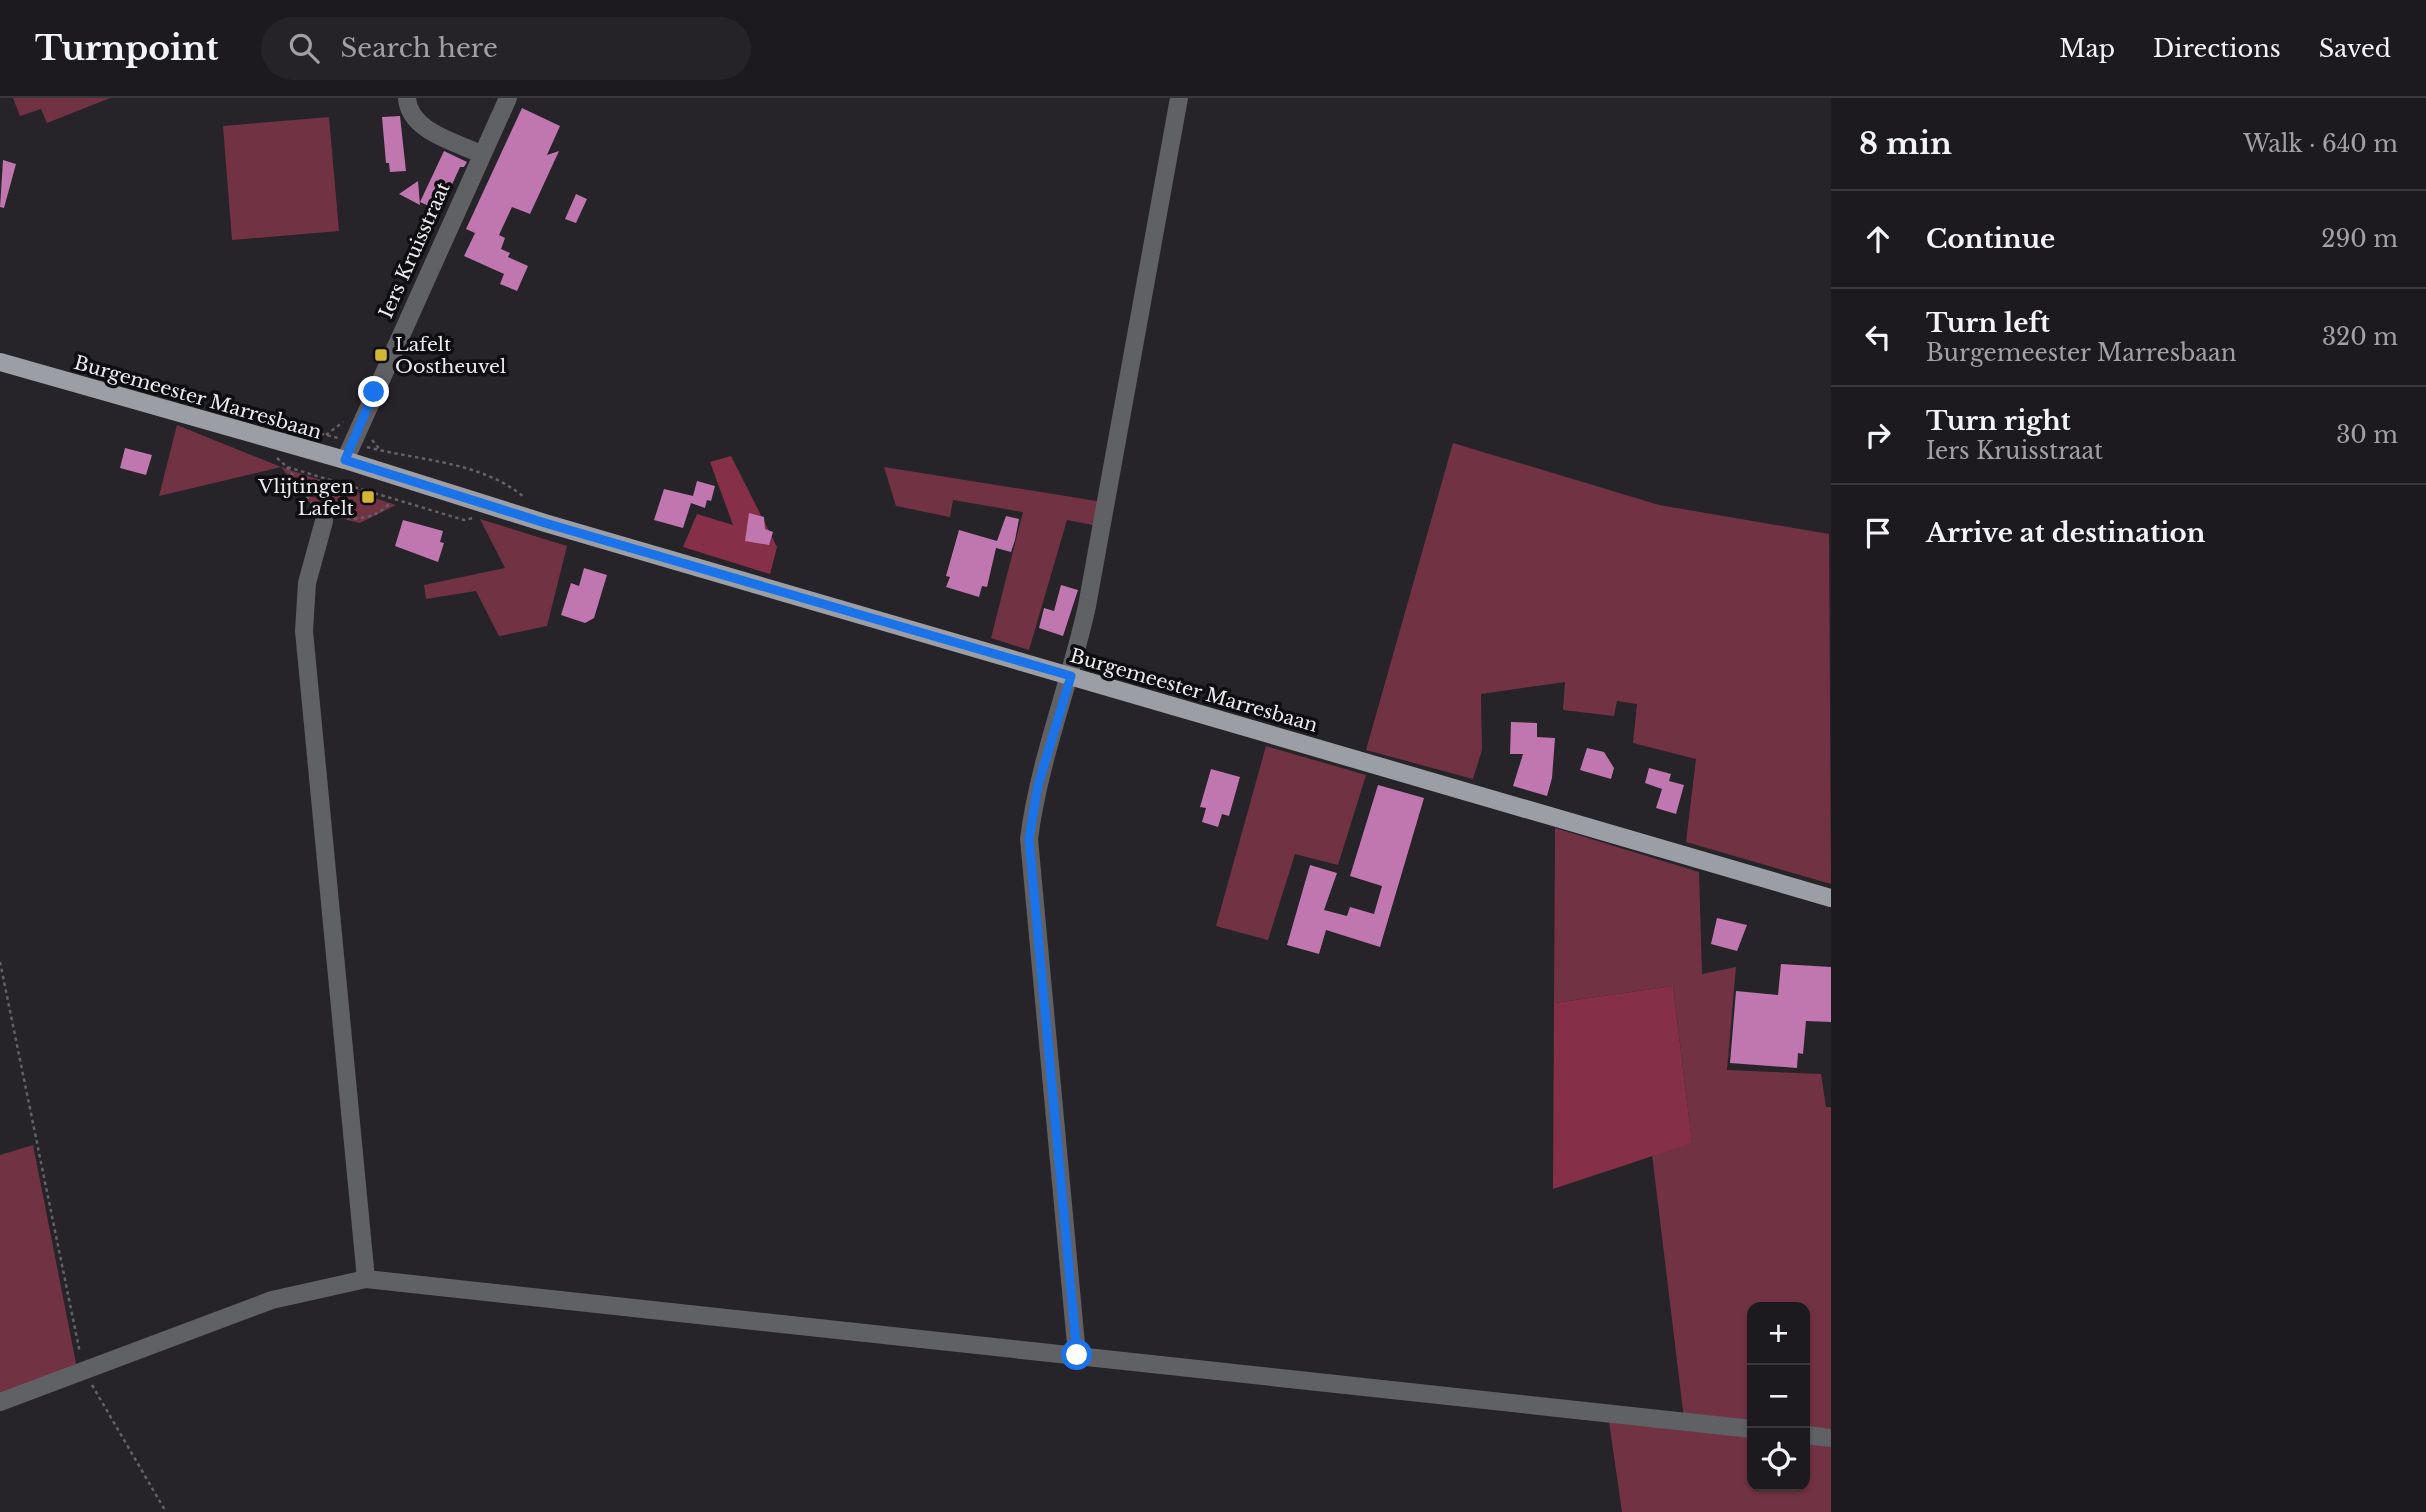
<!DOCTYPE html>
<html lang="en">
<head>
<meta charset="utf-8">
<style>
  body { margin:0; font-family:"Libre Baskerville",serif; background:#252328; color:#f1f3f6 }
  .controls { position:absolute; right:21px; bottom:21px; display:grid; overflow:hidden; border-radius:14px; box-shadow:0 2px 5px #0004 }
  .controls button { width:63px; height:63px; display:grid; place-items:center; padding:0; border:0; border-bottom:2px solid #3a383d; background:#1c1a1f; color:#f1f3f6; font:35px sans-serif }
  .stop { position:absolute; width:21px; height:21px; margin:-16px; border:5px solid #1a73e8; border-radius:50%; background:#fff }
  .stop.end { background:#1a73e8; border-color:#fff; box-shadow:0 2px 7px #0008 }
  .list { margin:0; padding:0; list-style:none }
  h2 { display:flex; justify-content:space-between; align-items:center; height:91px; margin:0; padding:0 28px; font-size:30px }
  h2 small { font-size:23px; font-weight:400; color:#a0a1a4 }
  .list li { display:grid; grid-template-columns:46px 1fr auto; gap:21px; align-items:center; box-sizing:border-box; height:98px; padding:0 28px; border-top:2px solid #3a383d }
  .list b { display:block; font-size:26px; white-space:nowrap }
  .list p { margin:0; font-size:23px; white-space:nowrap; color:#a0a1a4 }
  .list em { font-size:23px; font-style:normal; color:#a0a1a4 }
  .icon { flex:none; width:38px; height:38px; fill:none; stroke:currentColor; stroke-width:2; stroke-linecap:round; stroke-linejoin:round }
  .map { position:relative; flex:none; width:1831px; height:1414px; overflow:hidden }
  header { display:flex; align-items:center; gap:42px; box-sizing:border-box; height:98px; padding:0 35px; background:#1c1a1f; border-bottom:2px solid #3a383d }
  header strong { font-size:33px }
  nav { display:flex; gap:38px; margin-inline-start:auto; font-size:24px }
  .search { width:490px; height:63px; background:#252328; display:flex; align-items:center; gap:18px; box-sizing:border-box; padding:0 24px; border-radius:38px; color:#a0a1a4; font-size:26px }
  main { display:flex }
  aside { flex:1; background:#1c1a1f }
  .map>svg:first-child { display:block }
  .green { fill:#713343 }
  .forest { fill:#853048 }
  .building { fill:#c076af }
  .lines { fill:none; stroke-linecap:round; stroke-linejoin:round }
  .path { stroke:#636166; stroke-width:2.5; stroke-dasharray:3.5 3.5; stroke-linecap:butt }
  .minor { stroke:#606165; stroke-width:18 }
  .tertiary { stroke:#606165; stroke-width:18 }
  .primary { stroke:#9c9ea5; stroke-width:18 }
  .route { stroke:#1a73e8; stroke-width:9 }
  .poi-dot { fill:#d4b635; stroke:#0e0d10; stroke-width:2.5 }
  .labels { text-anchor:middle; stroke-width:7; stroke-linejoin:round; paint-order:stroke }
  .street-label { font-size:19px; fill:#eceaee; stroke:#0e0d10 }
  .poi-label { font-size:19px; fill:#eceaee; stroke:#0e0d10; text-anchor:start }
</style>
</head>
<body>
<header>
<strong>Turnpoint</strong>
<div class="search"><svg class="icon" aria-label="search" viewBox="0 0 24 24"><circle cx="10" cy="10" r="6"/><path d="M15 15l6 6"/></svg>Search here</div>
<nav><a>Map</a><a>Directions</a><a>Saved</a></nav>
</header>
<main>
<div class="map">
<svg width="1831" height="1414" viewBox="0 0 1831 1414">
  <rect width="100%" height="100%" fill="#262329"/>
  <path class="green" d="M13,0H110L47,25L41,11L20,18Z
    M329,19L339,133L232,142L223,28Z
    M177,327L281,369L396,407L360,425L331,418L317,413L281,369L159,398Z
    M1453,345L1659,407L1829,436L1831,786L1686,744L1696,661L1633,645L1637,606L1617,603L1614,618L1563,612L1565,584L1481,596L1482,652L1473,681L1366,652Z
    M884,369L1103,404L1098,428L1067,422L1029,552L991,540L1023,414L953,402L950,419L896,408Z
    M480,421L567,448L547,528L499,538L476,493L426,501L424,487L505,470Z
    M1266,648L1366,677L1338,767L1295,756L1268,842L1216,828Z
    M1555,730L1699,774L1702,876L1736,869L1727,972L1821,976L1826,1009H1831V1334L1805,1332V1209H1752V1327L1684,1321L1652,1056L1692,1045L1673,888L1554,905Z
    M33,1047L76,1265L73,1271L0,1298V1057Z
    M1609,1324L1752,1338V1388H1805V1343L1831,1345V1414H1622Z"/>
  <path class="forest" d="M731,358L777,449L770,476L683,449L697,416L733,427L710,364Z
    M1673,888L1692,1045L1553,1091L1554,905Z"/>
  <path class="building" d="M522,10L560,28L547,57L559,53L530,116L512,109L499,137L505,140L501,151L510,155L508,159L528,168L517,193L500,186L504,176L464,158L475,135L466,131Z
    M400,18L406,73L390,74L389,65H386L382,19Z
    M444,53L467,64L464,69H460L440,113L420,104Z
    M3,62L16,66L4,110L0,109Z
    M418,83L420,107L399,96Z
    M576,96L587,101L576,125L565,121Z
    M125,350L152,357L146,377L120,370Z
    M697,383L715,388L711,403L707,402L705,410L691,405L683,430L654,422L664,391L693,398Z
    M749,415L764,419L765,431L773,434L769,447L745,443Z
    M1006,418L1019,421L1015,442L1011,454L996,450L987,489L982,488L979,499L946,489L950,479L946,478L959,432L997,443Z
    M403,422L443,433L440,444L444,445L438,464L395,448Z
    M584,470L607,477L594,520L585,525L561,517L571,485L579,488Z
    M1061,487L1078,492L1063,538L1039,530L1044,510L1054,513Z
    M1511,624L1537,625V639L1555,640L1552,680L1547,698L1513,688L1523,656H1510Z
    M1587,650L1604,654L1614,670L1611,681L1580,672Z
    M1649,670L1671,676L1669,683L1684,687L1676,716L1656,710L1662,691L1645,685Z
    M1211,671L1240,679L1229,718L1222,716L1218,729L1202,724L1206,710L1200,709Z
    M1378,687L1424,700L1380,849L1326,832L1319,856L1287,847L1310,767L1337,775L1324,812L1347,818L1350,809L1374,816L1382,788L1350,778Z
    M1717,820L1747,827L1737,853L1711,846Z
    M1781,866L1831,869V924L1806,923L1803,956L1798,955L1797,970L1730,965L1736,893L1778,897Z"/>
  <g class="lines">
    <path class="path" d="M280,325L338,340
      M326,337L343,324
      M372,342L381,353
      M367,349C419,363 482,363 525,400
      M277,360L287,369L464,422L473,420
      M287,369L315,410
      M340,419C359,423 378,419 391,404
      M0,864L80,1255
      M92,1287L166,1414"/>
    <path class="minor" d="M407,0C409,33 455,44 481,56
      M324,423L307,485L304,533L366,1181
      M1077,1257L1029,741C1039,662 1070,586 1087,508L1179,0
      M0,1304L272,1202L366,1181L1752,1331
      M1805,1337L1831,1340"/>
    <path class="tertiary" d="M345,362L508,0"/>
    <path class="primary" d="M0,264L345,362L545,425L1831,800"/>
  </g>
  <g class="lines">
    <path class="route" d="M374,294L345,362L545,425L1071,578L1038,687L1029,741L1077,1257"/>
  </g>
  <g class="poi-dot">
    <rect x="374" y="250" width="14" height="14" rx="3.5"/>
    <rect x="361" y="392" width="14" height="14" rx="3.5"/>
  </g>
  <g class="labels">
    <g class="street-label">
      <text transform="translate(414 152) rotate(-66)" y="7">Iers Kruisstraat</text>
      <text transform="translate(198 299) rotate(16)" y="7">Burgemeester Marresbaan</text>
      <text transform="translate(1194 592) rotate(16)" y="7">Burgemeester Marresbaan</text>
    </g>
    <g class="poi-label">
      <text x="395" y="253">Lafelt<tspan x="395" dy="22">Oostheuvel</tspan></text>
      <text x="354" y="395" text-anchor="end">Vlijtingen<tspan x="354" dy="22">Lafelt</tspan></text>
    </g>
  </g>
</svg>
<div class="controls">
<button>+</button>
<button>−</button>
<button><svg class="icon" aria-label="locate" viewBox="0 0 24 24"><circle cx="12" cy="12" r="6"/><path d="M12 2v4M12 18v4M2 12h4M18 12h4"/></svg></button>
</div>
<div class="stop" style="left:1077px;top:1257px"></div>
<div class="stop end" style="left:374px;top:294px"></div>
</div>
<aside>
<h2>8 min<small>Walk · 640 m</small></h2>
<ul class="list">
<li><svg class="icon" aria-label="ahead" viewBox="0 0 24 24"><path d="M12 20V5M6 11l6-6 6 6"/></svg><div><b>Continue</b></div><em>290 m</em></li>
<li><svg class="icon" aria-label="left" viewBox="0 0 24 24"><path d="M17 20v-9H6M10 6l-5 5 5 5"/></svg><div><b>Turn left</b><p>Burgemeester Marresbaan</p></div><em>320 m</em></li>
<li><svg class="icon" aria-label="right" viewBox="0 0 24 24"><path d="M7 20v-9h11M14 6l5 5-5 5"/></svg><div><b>Turn right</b><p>Iers Kruisstraat</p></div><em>30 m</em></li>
<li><svg class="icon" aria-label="arrive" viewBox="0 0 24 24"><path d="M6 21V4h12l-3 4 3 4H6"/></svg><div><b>Arrive at destination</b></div></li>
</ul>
</aside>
</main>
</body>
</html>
